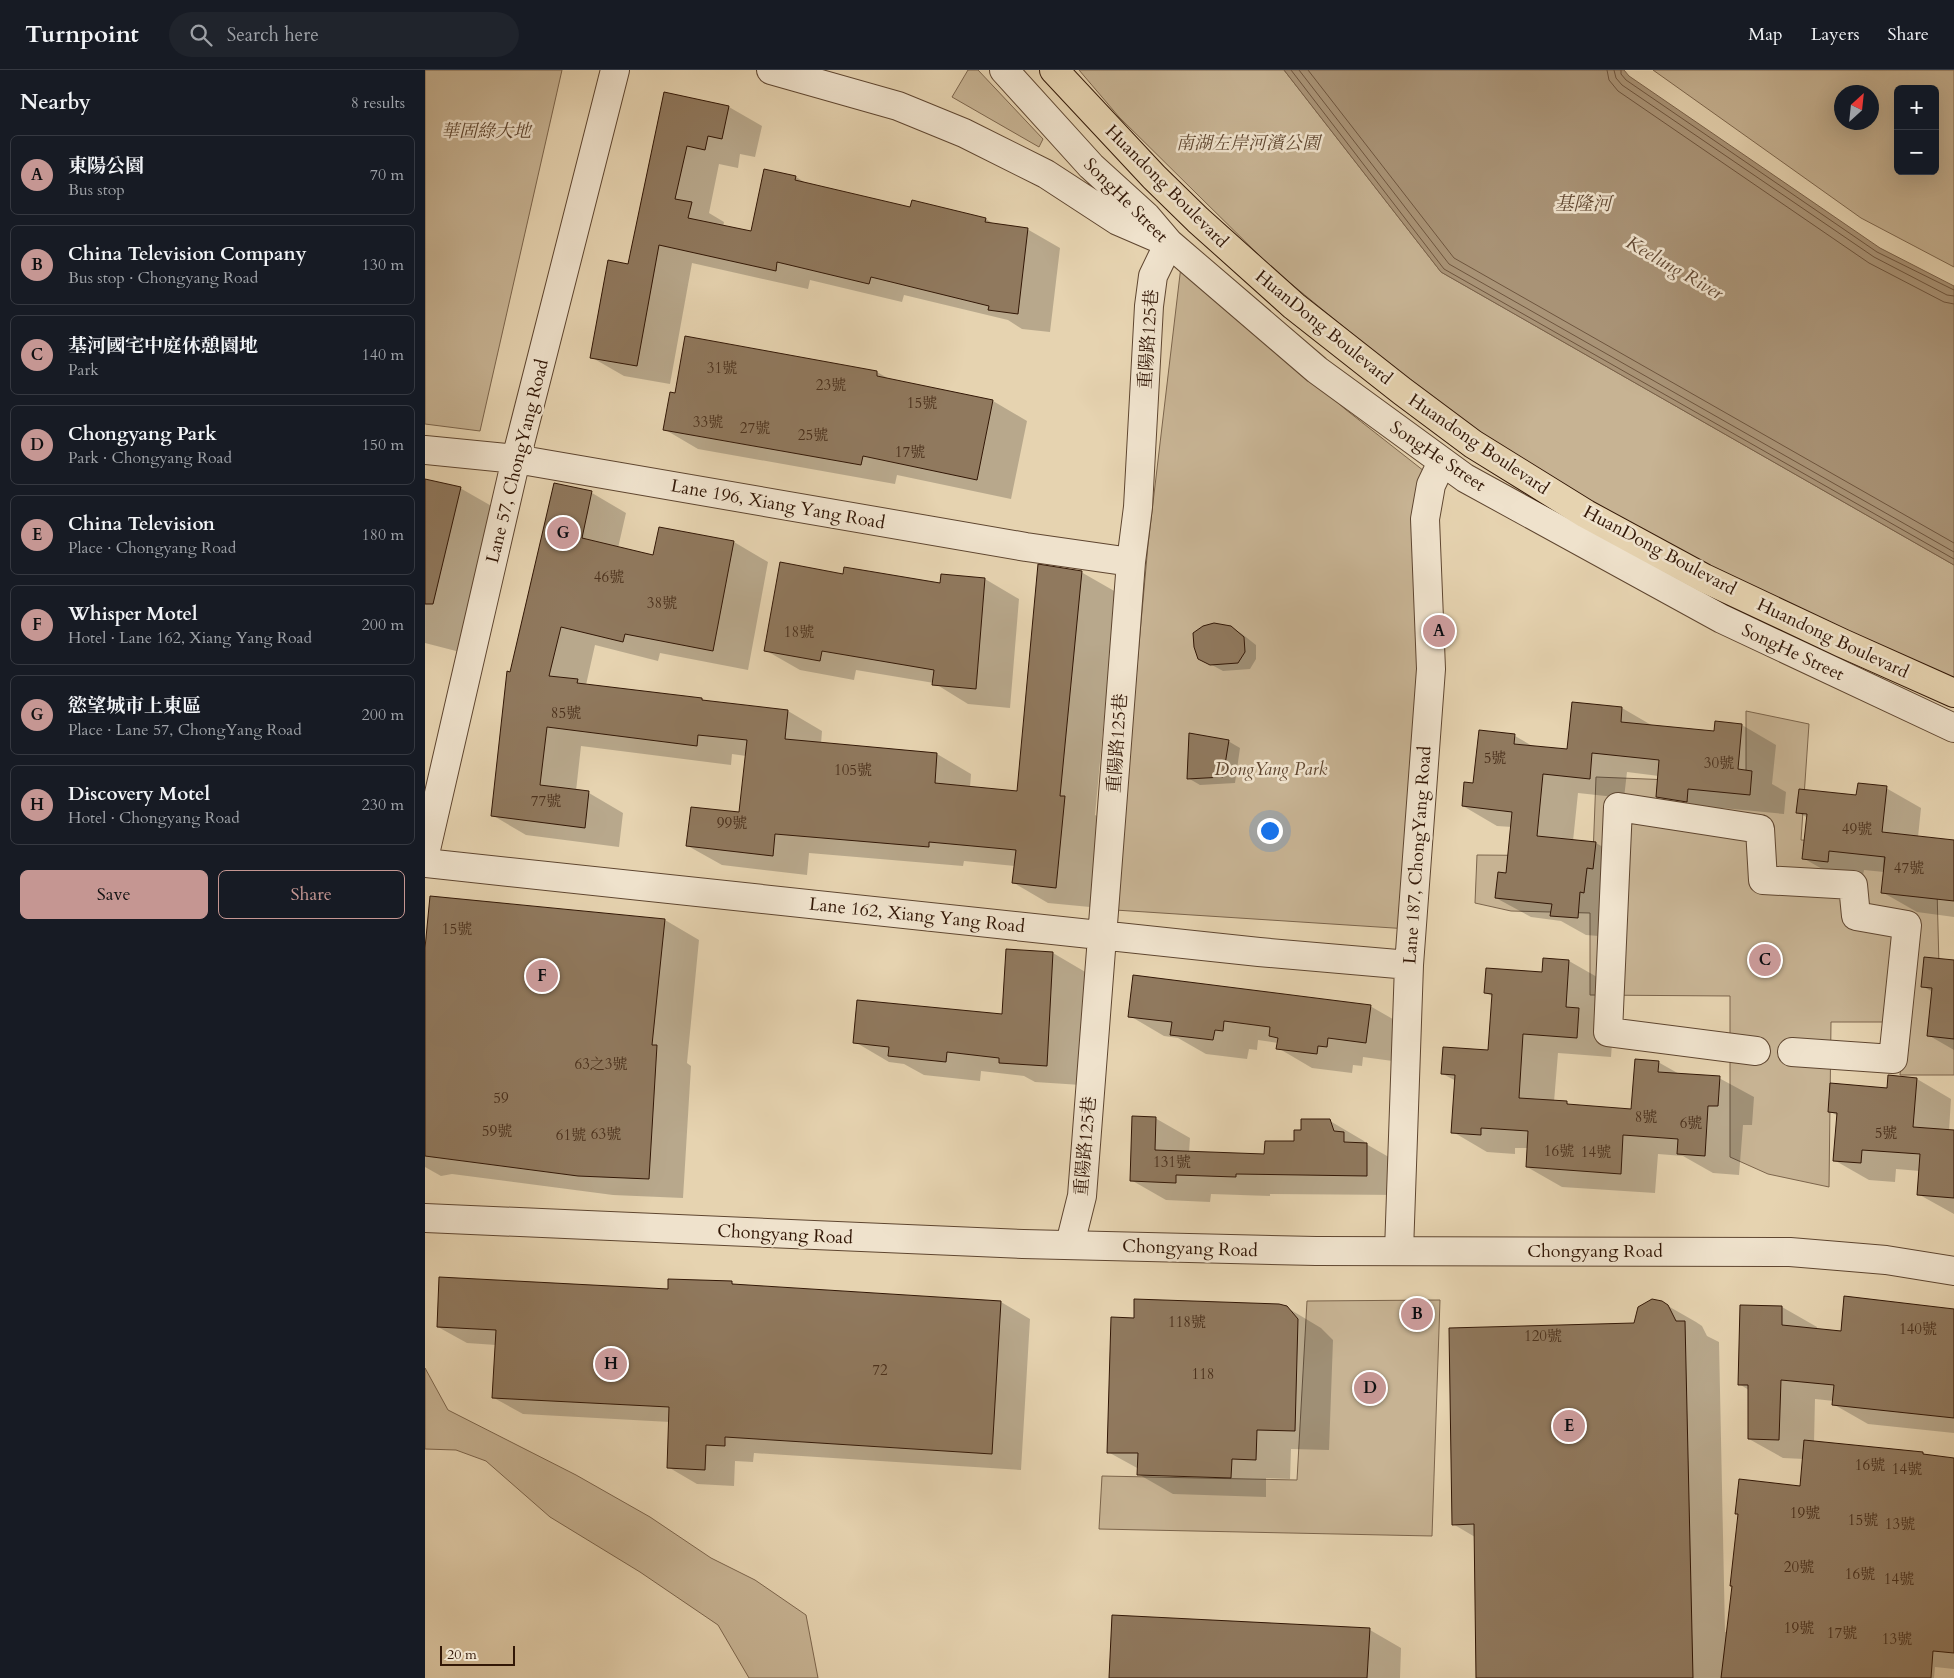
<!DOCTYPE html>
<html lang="en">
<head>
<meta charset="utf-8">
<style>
  body { margin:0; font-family:Cardo,"Noto Serif TC",serif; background:#20242c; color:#f1f3f6 }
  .controls { position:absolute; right:15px; top:15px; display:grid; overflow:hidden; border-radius:8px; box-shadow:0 5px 20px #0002 }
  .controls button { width:45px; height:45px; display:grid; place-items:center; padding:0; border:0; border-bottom:1px solid #363941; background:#171b24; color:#f1f3f6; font:25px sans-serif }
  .compass { position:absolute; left:1409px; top:15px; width:45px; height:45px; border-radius:50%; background:#171b24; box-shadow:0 5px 20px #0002; rotate:27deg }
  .scale { position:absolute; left:15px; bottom:12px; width:75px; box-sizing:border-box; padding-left:5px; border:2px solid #321706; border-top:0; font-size:14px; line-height:18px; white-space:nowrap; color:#321706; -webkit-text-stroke:4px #efe2cc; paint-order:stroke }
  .you { position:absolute; left:844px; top:760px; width:18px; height:18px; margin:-12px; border:4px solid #fff; border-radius:50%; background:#1a73e8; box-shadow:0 0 0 8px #1a73e833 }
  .badge { display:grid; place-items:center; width:32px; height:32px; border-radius:50%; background:#c59692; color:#111; font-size:16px; font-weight:700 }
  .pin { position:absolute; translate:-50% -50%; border:2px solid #fff; box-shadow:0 1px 5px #0006 }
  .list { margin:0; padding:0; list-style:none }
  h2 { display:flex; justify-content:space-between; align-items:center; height:65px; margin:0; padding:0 20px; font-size:21px }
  h2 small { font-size:16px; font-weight:400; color:#9ea1a6 }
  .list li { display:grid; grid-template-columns:32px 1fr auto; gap:15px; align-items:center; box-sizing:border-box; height:80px; margin:0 10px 10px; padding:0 10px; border:1px solid #363941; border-radius:8px }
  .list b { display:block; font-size:19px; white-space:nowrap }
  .list p { margin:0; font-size:16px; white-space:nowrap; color:#9ea1a6 }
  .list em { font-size:16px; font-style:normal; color:#9ea1a6 }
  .actions { display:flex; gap:10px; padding:15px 20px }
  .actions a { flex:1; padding:11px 0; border:1px solid #c59692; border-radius:8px; text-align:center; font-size:18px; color:#c59692 }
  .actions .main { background:#c59692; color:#111 }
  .icon { flex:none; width:28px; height:28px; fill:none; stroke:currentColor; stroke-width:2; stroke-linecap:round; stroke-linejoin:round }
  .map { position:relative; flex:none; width:1529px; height:1608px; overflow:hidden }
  header { display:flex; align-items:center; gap:30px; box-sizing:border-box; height:70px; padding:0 25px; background:#171b24; border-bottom:1px solid #363941 }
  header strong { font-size:24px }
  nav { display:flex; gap:28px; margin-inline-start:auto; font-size:18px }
  .search { width:350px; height:45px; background:#20242c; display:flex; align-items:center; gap:12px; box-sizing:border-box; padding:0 18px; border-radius:28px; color:#9ea1a6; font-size:19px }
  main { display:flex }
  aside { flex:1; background:#171b24 }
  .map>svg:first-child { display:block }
  .green { fill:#c7b393; stroke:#7c654c; fill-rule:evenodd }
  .water { fill:#a99376; stroke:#796149 }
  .shadow { fill:#0003 }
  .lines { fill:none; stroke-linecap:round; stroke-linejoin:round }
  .shore { stroke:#6e553e; stroke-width:1 }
  .building { fill:#90795e; stroke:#321706 }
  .minor-casing { stroke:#5f4630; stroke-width:30 }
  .tertiary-casing { stroke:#5f4630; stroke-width:30 }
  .trunk-casing { stroke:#321706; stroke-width:30 }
  .minor { stroke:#efe2cc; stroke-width:28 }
  .tertiary { stroke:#efe2cc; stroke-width:28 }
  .trunk { stroke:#e6d3b0; stroke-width:28 }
  .labels { text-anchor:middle; stroke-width:5; stroke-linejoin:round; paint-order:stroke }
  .number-label { font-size:15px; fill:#4a301c }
  .park-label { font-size:18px; font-style:italic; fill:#5f4630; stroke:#efe2cc }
  .street-label { font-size:18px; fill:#321706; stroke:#efe2cc }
  .water-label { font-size:19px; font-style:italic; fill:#624933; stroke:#efe2cc }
</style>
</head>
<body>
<header>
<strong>Turnpoint</strong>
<div class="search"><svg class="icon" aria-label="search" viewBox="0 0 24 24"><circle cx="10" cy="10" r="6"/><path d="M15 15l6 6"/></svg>Search here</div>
<nav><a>Map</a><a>Layers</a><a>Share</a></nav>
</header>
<main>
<aside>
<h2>Nearby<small>8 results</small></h2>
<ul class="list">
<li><span class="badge">A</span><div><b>東陽公園</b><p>Bus stop</p></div><em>70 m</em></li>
<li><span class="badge">B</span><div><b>China Television Company</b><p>Bus stop · Chongyang Road</p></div><em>130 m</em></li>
<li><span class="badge">C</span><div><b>基河國宅中庭休憩園地</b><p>Park</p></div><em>140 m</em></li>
<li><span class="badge">D</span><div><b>Chongyang Park</b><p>Park · Chongyang Road</p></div><em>150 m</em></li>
<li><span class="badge">E</span><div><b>China Television</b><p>Place · Chongyang Road</p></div><em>180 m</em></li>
<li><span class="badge">F</span><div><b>Whisper Motel</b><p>Hotel · Lane 162, Xiang Yang Road</p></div><em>200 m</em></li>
<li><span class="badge">G</span><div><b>慾望城市上東區</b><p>Place · Lane 57, ChongYang Road</p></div><em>200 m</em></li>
<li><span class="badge">H</span><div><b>Discovery Motel</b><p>Hotel · Chongyang Road</p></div><em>230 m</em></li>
</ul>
<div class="actions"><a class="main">Save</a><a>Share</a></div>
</aside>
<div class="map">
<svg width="1529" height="1608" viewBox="0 0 1529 1608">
  <rect width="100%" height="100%" fill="#e6d3b0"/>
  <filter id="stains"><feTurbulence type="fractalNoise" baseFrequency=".004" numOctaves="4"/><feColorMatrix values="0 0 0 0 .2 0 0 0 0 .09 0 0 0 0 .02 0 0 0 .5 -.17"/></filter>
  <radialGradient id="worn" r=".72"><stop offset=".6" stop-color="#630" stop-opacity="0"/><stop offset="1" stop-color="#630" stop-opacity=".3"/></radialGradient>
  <path class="green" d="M0,0H137L55,361L0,354Z
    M543,0H553L618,69L614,77L527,27Z
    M654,0H859L1016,202L1529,495V615L1174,444L1041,357L848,199L694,47Z
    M1228,0H1529V197L1436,148ZM1473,19H1510V101H1473ZM1416,22H1446V52H1416Z
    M756,196L920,339L999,401L984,859L690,840L723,475Z
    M1321,641L1384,654L1376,770L1460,774L1458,816L1512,819L1515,934L1529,935V1005H1475L1479,952H1406L1404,1117L1343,1104L1305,1087V926L1165,925V843L1086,841L1050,833L1052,785L1168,786L1171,707L1321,713Z
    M1015,1230L1007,1466L674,1459L677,1406L872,1410L882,1231Z
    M0,1298L23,1340L151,1405L225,1447L286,1488L330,1510L381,1545L393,1608H324L293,1555L215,1502L125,1447L61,1391L31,1380L0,1379Z"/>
  <path class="water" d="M859,0H1199L1204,6L1455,178L1529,216V495L1016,202Z"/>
  <path class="shadow" d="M240,23L304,37L337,56L330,87L315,84L313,98L294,94L284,143L299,152L298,157L327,163L371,107L384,115L486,139L561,149L570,155L602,159L635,178L625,262L597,259L583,250L479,225L477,232L385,210L383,219L267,193L245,314L199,306L166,287L204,195Z
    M261,268L452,302L466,310L568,331L602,351L586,429L472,405L470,414L273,379L239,359L251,325Z
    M0,410L35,418L70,438L35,582L0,573Z
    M167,423L201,443L193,478L229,487L309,472L343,492L323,600L235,583L233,591L170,575L161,615L277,629L282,632L363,641L397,661L396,674L512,684L546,704L545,718L593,723L656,502L691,522L670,745L674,747L665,837L623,833L589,813L590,796L539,791L538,796L384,783L382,805L297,795L263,776L316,744L321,686L307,684L306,695L156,676L151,721L164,723L198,743L194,777L101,765L67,745L86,603Z
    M419,505L517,515L560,509L594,529L585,638L543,634L509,613L431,600L429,610L375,600L340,580Z
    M805,557L817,564L831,575V589L825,599L798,601L774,588Z
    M1197,638L1228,656L1290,662L1317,655L1351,675L1347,714L1361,722L1359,744L1297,738L1296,751L1266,746L1232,726L1234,706L1202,702L1199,728L1153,723L1148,771L1171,773L1205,793L1203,818L1187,867L1161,865L1136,851L1106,847L1071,828L1082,804L1087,757L1072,756L1038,736L1049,715L1090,666L1109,677L1143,681Z
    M803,671L815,678L810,713L775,715L763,708Z
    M1461,718L1496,738L1493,767L1529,771V847L1492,842L1457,822L1459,802L1439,800L1437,811L1413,808L1378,788L1383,748L1372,742Z
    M240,850L274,870L262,993L266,996L258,1128L188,1125L27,1104L16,1106L0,1097V896Z
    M582,880L628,883L662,903L656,1015L610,1012L599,1006L556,1001L555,1011L499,1005L479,994L464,992L430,972L578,946Z
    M1119,889L1144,891L1179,911L1188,960L1186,987L1133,983L1129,1032L1142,1033L1147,1036L1208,1041L1233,992L1256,1005L1294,1008L1329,1027L1327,1055H1318L1314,1105L1288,1103L1258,1086L1233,1084L1230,1123L1137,1117L1102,1097L1103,1078H1090V1084L1062,1082L1028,1062L1031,1011L1018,1004L1064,981L1068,927L1060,922L1118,903Z
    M1529,892V980L1503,965L1508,922L1497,916Z
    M945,936L980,956L975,992L938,987L937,996L928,995L927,1003L887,998L853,978V973L833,970L832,980L824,979L822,989L781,984L753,968L739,966L705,946Z
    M1492,1009L1526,1029L1524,1061H1529V1144L1493,1124L1495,1101L1471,1099L1470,1112L1444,1110L1409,1090L1413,1046L1404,1041Z
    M730,1048L765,1068L764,1083L841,1086L871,1073L877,1062L905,1051L939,1071L941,1074L976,1094V1125L845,1124V1126L786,1124L785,1132L741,1130L706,1110Z
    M244,1210L307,1213L311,1215L576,1232L605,1249L596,1400L329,1383L328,1392L310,1391L309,1416L272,1414L243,1397L245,1352L98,1344L69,1328L71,1275L42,1273L13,1257L244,1220Z
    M1236,1232L1271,1252L1277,1256L1282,1266L1294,1272L1300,1562H1304L1376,1417L1379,1389L1358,1388L1324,1369V1320L1314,1314L1316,1237H1357L1392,1257V1260L1417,1262L1529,1240V1363L1443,1354L1408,1334L1409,1331L1390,1329L1389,1373L1498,1383L1504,1386L1529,1389V1599L1510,1597L1509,1608H1052L1050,1467L1028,1454L1210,1254Z
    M861,1237L896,1258L908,1270L904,1380L866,1379L865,1409L841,1408V1427L748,1424L713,1404L714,1399L683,1382L710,1249Z
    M945,1560L976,1578L975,1608H685Z"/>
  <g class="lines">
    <path class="shore" d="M866,0L1019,199L1529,489
      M874,0L1024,194L1529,482
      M883,0L1029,188L1529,473
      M1182,0L1184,10L1193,21L1444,193L1519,232L1529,234
      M1189,0L1191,8L1197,15L1449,187L1522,225L1529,226
      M1196,0V4L1201,10L1452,182L1529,220"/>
  </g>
  <path class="building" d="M239,22L304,36L297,69L283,66L280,80L262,76L250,129L267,132L263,148L326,161L339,99L371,106L370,110L485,137L487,130L561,148L560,152L603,158L593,244L563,240L564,236L446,207L444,214L352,192L351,201L234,175L212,296L165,288L183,190L203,194Z
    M260,266L452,301V306L568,330L552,410L438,386L436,395L238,360L245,322L250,323Z
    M0,409L36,417L8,534H0Z
    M129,413L167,421L157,468L228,485L234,457L309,471L288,581L200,564L198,572L136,557L124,606L153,609L152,613L277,628V630L363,640L360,669L512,683L510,713L592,721L613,494L657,501L635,726H640L631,818L587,813L591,780L504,772V777L350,764L348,786L261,776L266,737L314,742L322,670L273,665L272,676L122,657L115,715L164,721L160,758L66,746L82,601L85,602Z
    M355,492L418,504L419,497L515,513L516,504L560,508L551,619L507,615L509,600L397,581L395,591L339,581Z
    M789,553L806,556L819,567L820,582L813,593L785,595L773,589L769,577L768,563L778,556Z
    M1147,632L1197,637L1196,652L1289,661L1290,651L1317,654L1313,699L1327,701L1325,725L1263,719L1262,732L1231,727L1234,690L1167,683L1165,709L1118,704L1112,766L1171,772L1168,799L1162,798L1159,823L1155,822L1153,848L1125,846L1127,834L1070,828L1073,802L1081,803L1087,742L1037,736L1039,712L1048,713L1054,660L1090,664L1089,674L1142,679Z
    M764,663L804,670L798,707L762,709Z
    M1433,713L1462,716L1457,762L1529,770V831L1456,823L1460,787L1404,781L1403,792L1377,789L1382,744L1371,743L1374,719L1431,725Z
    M5,826L240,849L227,975H232L224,1109L153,1106L0,1086V878Z
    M581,879L628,882L622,996L574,993V988L522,982L521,992L463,986L464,977L428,973L432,930L577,944Z
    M1499,887L1529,890V969L1502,966L1507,918L1496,917Z
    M1118,888L1144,890L1141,937L1154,938L1152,968L1098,964L1094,1028L1142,1031V1034L1206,1039L1210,989L1234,991L1233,1002L1295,1006L1293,1036H1283L1280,1086L1252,1084L1253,1069L1198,1065L1196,1104L1101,1097L1103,1061L1056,1058V1065L1026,1063L1030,1005L1016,1004L1018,977L1063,980L1067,924L1059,923L1061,898L1117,902Z
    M708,905L946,935L941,973L903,968L902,977L893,976L892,984L851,979L853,968L844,966L845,957L799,951L798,961L790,960L788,970L745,965L747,952L703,947Z
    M1463,1005L1492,1008L1488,1057L1529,1060V1128L1492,1125L1495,1084L1437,1080L1436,1093L1408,1091L1412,1043L1403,1042L1405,1013L1462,1018Z
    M707,1046L731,1047L730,1080L839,1084L840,1071H869V1060H876V1049H905L909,1061L919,1062V1072L942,1073V1106L811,1104V1107L751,1105V1113L705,1111Z
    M14,1207L243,1219V1209L307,1211V1214L576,1231L567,1384L300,1367V1376L281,1375L280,1400L242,1398L244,1337L67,1328L71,1260L12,1257Z
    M1419,1226L1529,1239V1348L1407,1335L1409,1315L1356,1310L1354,1370L1323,1369V1315H1313L1315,1235L1357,1236V1255L1416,1261Z
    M709,1229L854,1234L862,1236L873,1249L870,1361L832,1360L831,1390L807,1389L806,1408L712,1405L713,1383H682L686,1247L709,1248Z
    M1227,1229L1237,1231L1243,1235L1251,1251H1260L1268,1608H1051L1049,1454L1027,1455L1024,1258L1209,1253L1213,1237Z
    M1379,1370L1498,1382V1384L1529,1388V1583L1508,1581L1506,1608H1296L1307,1516H1305L1313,1444H1310L1314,1409L1375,1416Z
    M687,1545L945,1558L942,1608H684Z"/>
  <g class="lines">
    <defs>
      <path id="minor" d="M346,0L473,36L539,63L621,104L693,151L744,173L728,206L724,236L713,437L706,492L657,1126L645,1174
        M579,0L666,96L721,146L744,173L892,300L1040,408L1297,549L1529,658
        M0,380L91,389L601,477L706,492
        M0,784L91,389L190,0
        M0,793L834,882L984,895
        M1331,981L1183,962L1193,737L1335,759L1338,810L1428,815L1431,846L1482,855L1468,989L1367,982
        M974,1181L984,895L1006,599L1000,449L1006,415L1017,392"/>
      <path id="tertiary" d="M0,1148L598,1174L891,1181L1365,1182L1461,1190L1529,1201"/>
      <path id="trunk" d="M629,0L729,107L773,150L869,236L977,321L1048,374L1161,444L1279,508L1417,573L1529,623"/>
    </defs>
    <use href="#minor" class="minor-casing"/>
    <use href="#tertiary" class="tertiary-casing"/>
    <use href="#trunk" class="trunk-casing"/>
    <use href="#minor" class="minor"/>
    <use href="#tertiary" class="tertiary"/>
    <use href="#trunk" class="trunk"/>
  </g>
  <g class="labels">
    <g class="number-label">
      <text x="297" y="303">31號</text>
      <text x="406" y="320">23號</text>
      <text x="497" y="338">15號</text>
      <text x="283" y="357">33號</text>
      <text x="330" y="363">27號</text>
      <text x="388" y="370">25號</text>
      <text x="485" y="387">17號</text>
      <text x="184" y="512">46號</text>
      <text x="237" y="538">38號</text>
      <text x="374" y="567">18號</text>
      <text x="141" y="648">85號</text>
      <text x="1070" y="693">5號</text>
      <text x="1294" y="698">30號</text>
      <text x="428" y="705">105號</text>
      <text x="121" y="736">77號</text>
      <text x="307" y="758">99號</text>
      <text x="1432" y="764">49號</text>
      <text x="1484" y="803">47號</text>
      <text x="32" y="864">15號</text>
      <text x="176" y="999">63之3號</text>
      <text x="76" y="1033">59</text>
      <text x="1221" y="1052">8號</text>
      <text x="1266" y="1058">6號</text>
      <text x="72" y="1066">59號</text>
      <text x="1461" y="1068">5號</text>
      <text x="181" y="1069">63號</text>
      <text x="146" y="1070">61號</text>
      <text x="1134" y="1086">16號</text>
      <text x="1171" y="1087">14號</text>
      <text x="747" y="1097">131號</text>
      <text x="762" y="1257">118號</text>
      <text x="1493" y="1264">140號</text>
      <text x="1118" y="1271">120號</text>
      <text x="455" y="1305">72</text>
      <text x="778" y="1309">118</text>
      <text x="1445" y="1400">16號</text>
      <text x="1482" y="1404">14號</text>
      <text x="1380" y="1448">19號</text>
      <text x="1438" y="1455">15號</text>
      <text x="1475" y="1459">13號</text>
      <text x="1374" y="1502">20號</text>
      <text x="1435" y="1509">16號</text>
      <text x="1474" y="1514">14號</text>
      <text x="1374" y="1563">19號</text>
      <text x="1417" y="1568">17號</text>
      <text x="1472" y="1574">13號</text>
    </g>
    <g class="park-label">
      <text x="61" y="67">華固綠大地</text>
      <text x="823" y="79">南湖左岸河濱公園</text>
      <text x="846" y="705">DongYang Park</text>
    </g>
    <g class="street-label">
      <text transform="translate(742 116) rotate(45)" y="6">Huandong Boulevard</text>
      <text transform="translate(701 130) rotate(45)" y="6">SongHe Street</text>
      <text transform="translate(899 257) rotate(39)" y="6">HuanDong Boulevard</text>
      <text transform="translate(723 269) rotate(-86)" y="6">重陽路125巷</text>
      <text transform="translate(1054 374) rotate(34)" y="6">Huandong Boulevard</text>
      <text transform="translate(1013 386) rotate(34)" y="6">SongHe Street</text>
      <text transform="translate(92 391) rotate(-76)" y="6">Lane 57, ChongYang Road</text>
      <text transform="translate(353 434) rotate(10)" y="6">Lane 196, Xiang Yang Road</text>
      <text transform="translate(1235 480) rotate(28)" y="6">HuanDong Boulevard</text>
      <text transform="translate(1408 568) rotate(25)" y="6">Huandong Boulevard</text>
      <text transform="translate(1368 582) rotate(25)" y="6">SongHe Street</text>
      <text transform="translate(692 673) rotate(-86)" y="6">重陽路125巷</text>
      <text transform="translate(992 785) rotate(-86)" y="6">Lane 187, ChongYang Road</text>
      <text transform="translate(492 845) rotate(6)" y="6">Lane 162, Xiang Yang Road</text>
      <text transform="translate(660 1076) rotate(-85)" y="6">重陽路125巷</text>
      <text transform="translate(360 1164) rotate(3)" y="6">Chongyang Road</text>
      <text transform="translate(765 1178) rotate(2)" y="6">Chongyang Road</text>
      <text x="1170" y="1187">Chongyang Road</text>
    </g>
    <g class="water-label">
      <text x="1158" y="140">基隆河</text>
      <text transform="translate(1250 197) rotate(30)" y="7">Keelung River</text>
    </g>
  </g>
  <rect width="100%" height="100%" filter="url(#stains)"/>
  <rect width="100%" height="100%" fill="url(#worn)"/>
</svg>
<div class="controls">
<button>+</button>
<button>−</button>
</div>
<svg class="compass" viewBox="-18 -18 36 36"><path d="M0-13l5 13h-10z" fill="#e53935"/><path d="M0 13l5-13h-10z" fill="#9ea1a6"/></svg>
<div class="scale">20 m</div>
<div class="you"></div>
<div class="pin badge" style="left:1014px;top:561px">A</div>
<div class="pin badge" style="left:992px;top:1244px">B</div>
<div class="pin badge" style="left:1340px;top:890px">C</div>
<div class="pin badge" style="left:945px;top:1318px">D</div>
<div class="pin badge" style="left:1144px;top:1356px">E</div>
<div class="pin badge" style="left:117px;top:906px">F</div>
<div class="pin badge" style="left:138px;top:463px">G</div>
<div class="pin badge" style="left:186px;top:1294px">H</div>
</div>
</main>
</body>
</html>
